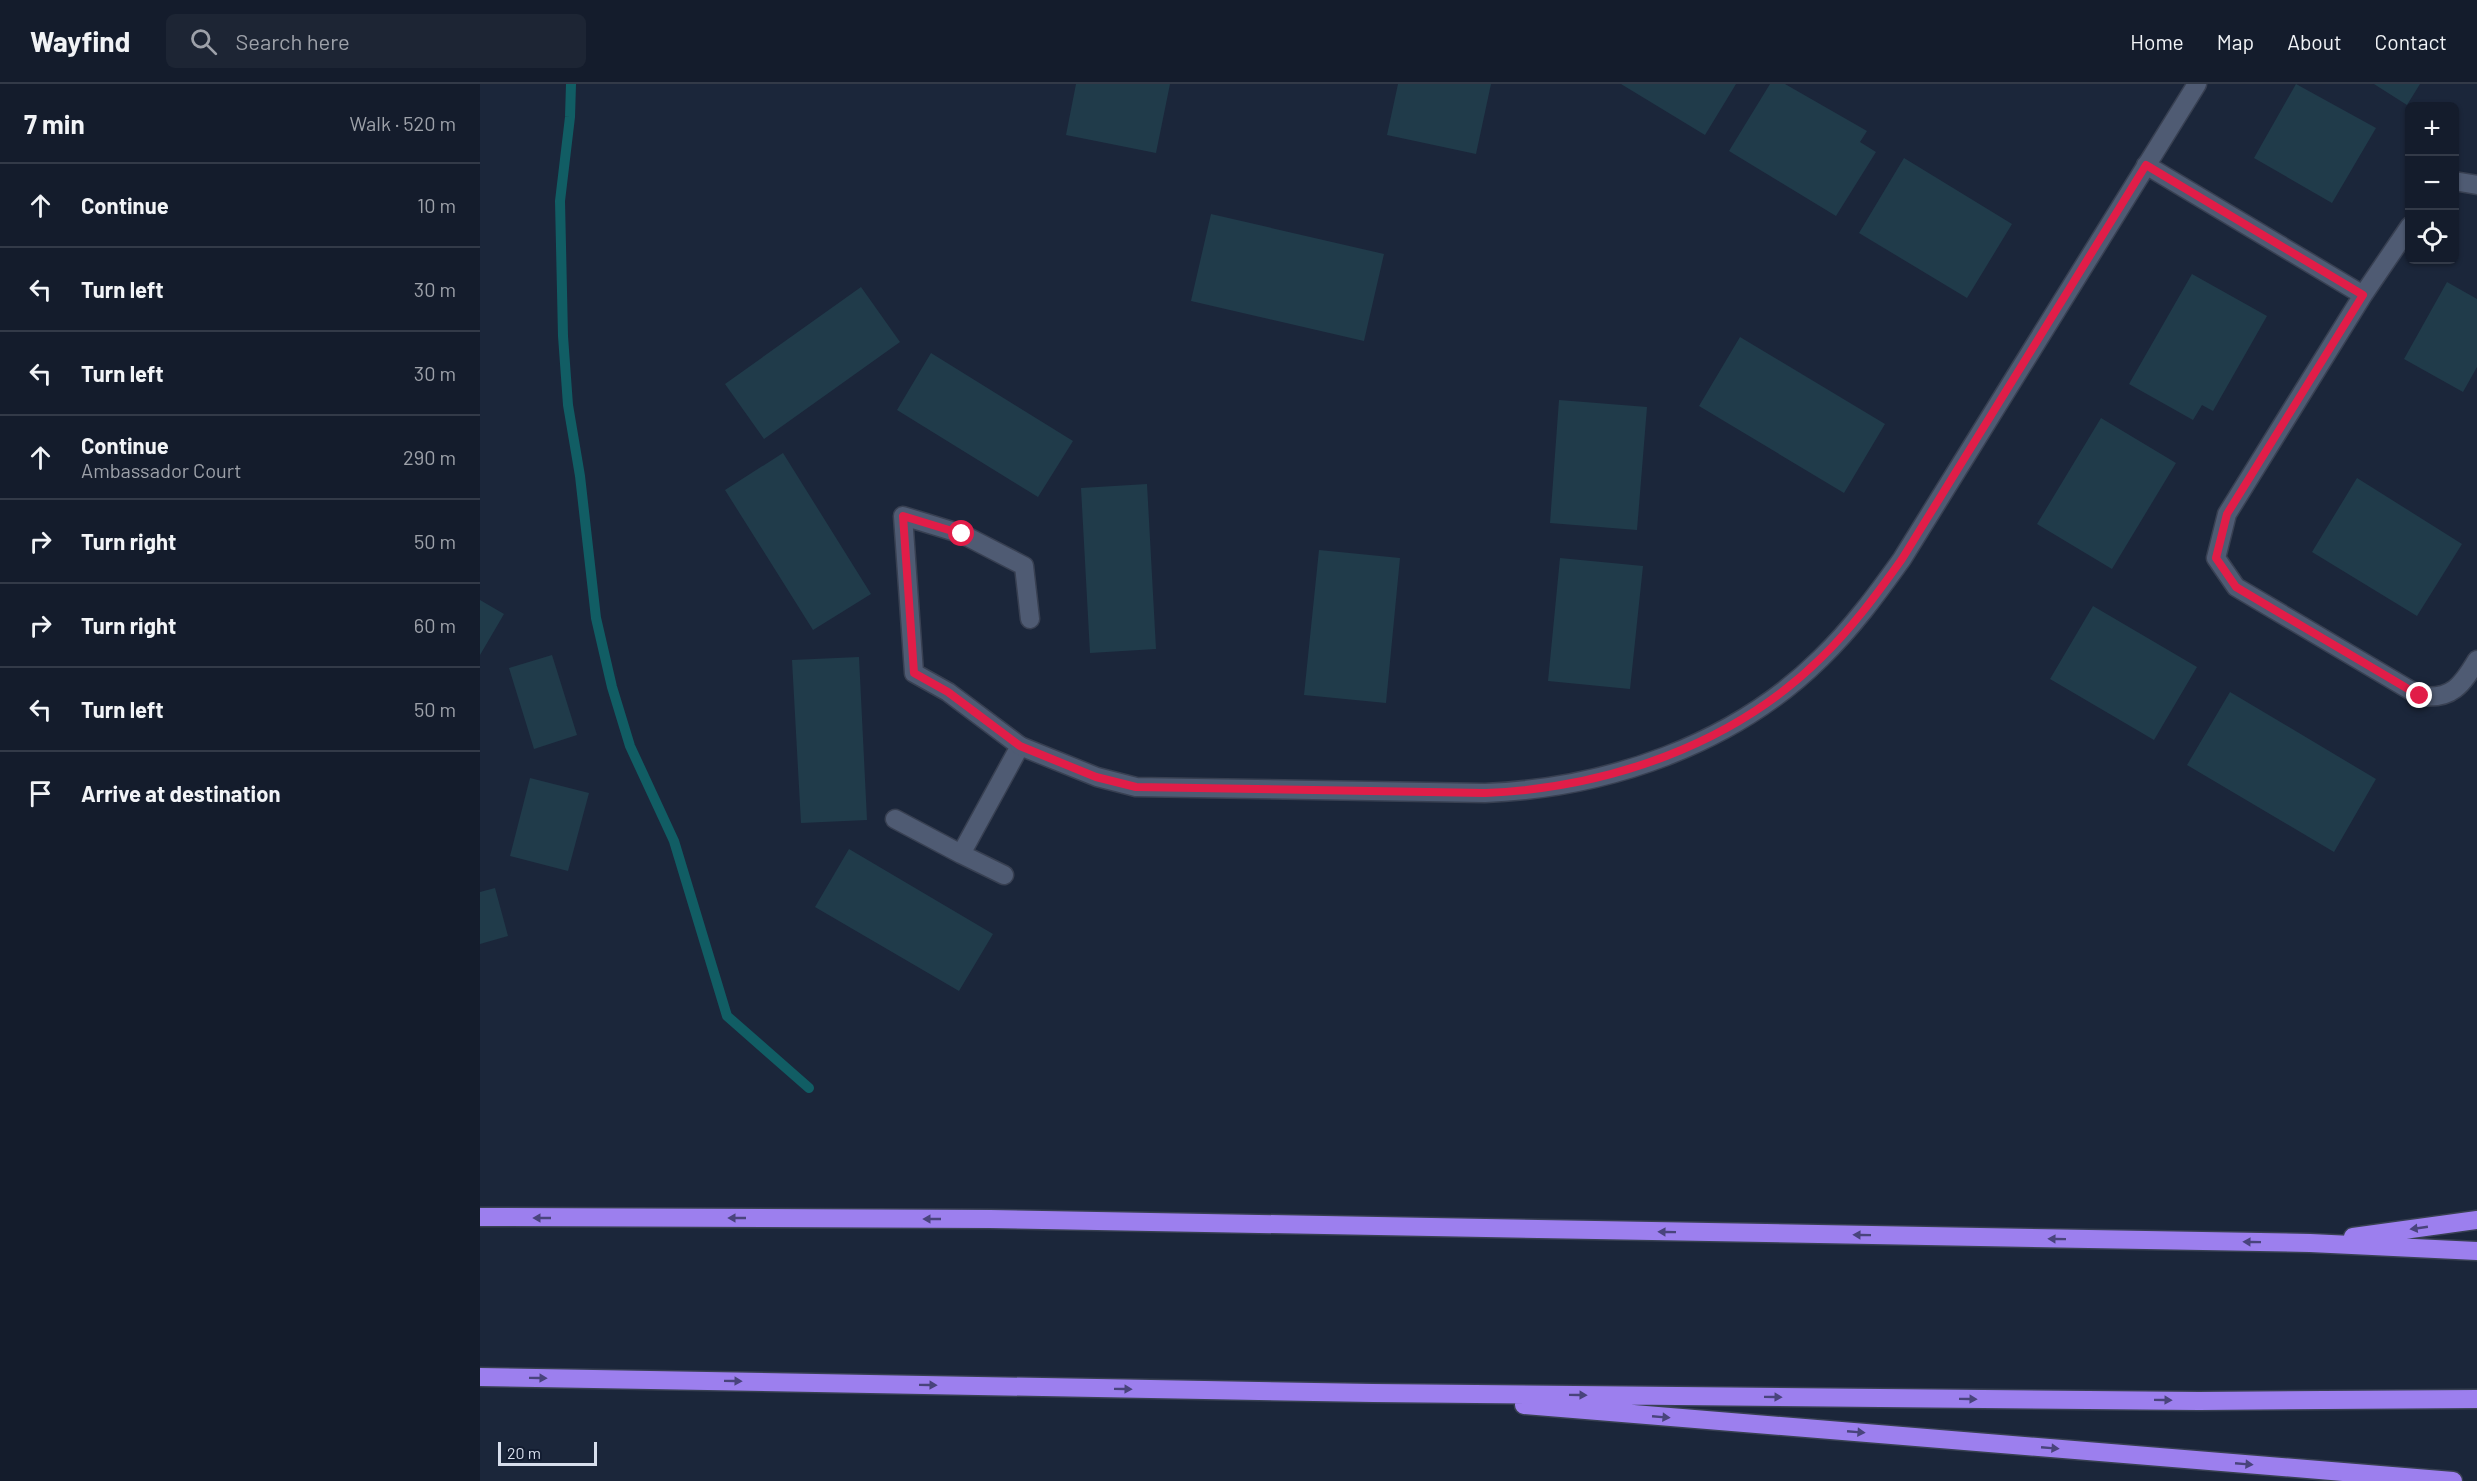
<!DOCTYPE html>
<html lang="en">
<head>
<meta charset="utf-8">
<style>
  body { margin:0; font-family:Barlow,sans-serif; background:#1d2534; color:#f1f3f6 }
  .controls { position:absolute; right:18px; top:18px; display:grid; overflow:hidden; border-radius:9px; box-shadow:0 2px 4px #0004 }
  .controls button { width:54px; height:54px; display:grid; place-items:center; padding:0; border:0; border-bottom:2px solid #333a48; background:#141c2c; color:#f1f3f6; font:30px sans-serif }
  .scale { position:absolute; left:18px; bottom:15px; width:99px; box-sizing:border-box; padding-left:6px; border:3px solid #d7deec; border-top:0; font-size:16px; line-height:21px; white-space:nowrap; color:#d7deec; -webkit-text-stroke:4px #121c30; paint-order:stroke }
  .stop { position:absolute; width:18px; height:18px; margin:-14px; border:4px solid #e11d48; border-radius:50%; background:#fff }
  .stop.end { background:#e11d48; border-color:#fff; box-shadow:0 2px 6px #0008 }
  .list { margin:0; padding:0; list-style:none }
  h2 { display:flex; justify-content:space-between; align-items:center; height:78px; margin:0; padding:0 24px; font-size:26px }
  h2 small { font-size:20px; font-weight:400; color:#9da1a9 }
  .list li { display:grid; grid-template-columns:39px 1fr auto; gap:18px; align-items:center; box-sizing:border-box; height:84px; padding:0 24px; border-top:2px solid #333a48 }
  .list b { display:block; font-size:22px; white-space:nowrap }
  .list p { margin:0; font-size:20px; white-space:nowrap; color:#9da1a9 }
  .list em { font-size:20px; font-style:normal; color:#9da1a9 }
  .icon { flex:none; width:33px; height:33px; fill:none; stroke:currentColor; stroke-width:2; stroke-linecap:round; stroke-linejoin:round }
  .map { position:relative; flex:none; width:1997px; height:1397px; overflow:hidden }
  header { display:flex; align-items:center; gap:36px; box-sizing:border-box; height:84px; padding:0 30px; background:#141c2c; border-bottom:2px solid #333a48 }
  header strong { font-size:28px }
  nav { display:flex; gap:33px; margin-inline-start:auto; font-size:21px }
  .search { width:420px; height:54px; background:#1d2534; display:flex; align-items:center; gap:15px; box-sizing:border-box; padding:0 21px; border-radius:9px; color:#9da1a9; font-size:22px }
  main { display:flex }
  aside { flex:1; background:#141c2c }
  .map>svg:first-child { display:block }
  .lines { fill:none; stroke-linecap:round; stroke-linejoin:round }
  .stream { stroke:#115d64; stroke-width:10 }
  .building { fill:#203b4a }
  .service-casing { stroke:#384052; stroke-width:21 }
  .minor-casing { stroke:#384052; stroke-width:21 }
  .motorway-casing { stroke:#384052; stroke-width:21 }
  .service { stroke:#4f5b73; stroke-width:18 }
  .minor { stroke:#4f5b73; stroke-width:18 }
  .motorway { stroke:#9c7fee; stroke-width:18 }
  .oneway { fill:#49447c }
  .route { stroke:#e11d48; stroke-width:8 }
</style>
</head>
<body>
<header>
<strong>Wayfind</strong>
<div class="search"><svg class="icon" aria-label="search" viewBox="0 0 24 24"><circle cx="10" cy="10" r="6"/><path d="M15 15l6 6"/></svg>Search here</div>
<nav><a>Home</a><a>Map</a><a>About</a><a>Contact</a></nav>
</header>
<main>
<aside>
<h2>7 min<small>Walk · 520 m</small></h2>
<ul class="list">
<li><svg class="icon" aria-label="ahead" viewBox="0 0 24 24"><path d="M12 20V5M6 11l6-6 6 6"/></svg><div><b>Continue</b></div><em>10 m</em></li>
<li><svg class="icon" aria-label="left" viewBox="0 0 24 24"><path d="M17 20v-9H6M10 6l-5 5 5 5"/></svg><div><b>Turn left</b></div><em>30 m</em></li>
<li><svg class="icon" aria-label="left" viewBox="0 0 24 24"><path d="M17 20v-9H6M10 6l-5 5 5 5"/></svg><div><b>Turn left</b></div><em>30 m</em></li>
<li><svg class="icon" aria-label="ahead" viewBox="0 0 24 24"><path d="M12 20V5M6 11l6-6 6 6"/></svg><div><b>Continue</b><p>Ambassador Court</p></div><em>290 m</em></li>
<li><svg class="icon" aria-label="right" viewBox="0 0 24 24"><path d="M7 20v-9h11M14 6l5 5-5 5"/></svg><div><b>Turn right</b></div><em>50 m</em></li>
<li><svg class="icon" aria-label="right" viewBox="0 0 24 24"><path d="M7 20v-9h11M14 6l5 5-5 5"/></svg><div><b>Turn right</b></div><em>60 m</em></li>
<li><svg class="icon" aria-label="left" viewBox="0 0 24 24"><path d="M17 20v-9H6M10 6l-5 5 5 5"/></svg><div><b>Turn left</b></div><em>50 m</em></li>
<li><svg class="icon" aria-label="arrive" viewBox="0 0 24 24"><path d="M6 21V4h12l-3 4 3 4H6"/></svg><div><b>Arrive at destination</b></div></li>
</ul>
</aside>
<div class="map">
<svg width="1997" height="1397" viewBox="0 0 1997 1397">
  <rect width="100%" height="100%" fill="#1b263a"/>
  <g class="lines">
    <path class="stream" d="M91,0L90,33L80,117L83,252L88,321L100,392L116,534L132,603L150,662L194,757L247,932L329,1004"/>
  </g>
  <path class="building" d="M596,0H690L676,69L586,51Z
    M918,0H1011L996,70L907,51Z
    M1141,0H1256L1225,51Z
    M1290,0H1305L1387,47L1380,58L1396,68L1356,132L1249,67Z
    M1816,0L1896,44L1852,119L1774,74Z
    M1894,0H1940L1927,21Z
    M1424,74L1532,140L1487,214L1379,149Z
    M731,130L904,170L884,257L711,217Z
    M1712,190L1787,232L1733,327L1722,321L1713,336L1649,300Z
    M1967,198L1997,215V283L1983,308L1924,275Z
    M381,203L420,258L284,355L245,300Z
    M1260,253L1405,340L1364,409L1219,322Z
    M451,269L593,357L558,413L417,326Z
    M1079,316L1167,323L1157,446L1070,439Z
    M1621,334L1696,379L1632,485L1557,440Z
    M303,369L391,510L333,546L245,406Z
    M1877,394L1982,460L1937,532L1832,468Z
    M667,400L676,565L610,569L601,404Z
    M839,466L920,474L906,619L824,611Z
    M1080,474L1163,482L1150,605L1068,597Z
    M0,516L24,530L0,571Z
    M1613,522L1717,583L1674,656L1570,595Z
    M72,571L97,651L54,665L29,584Z
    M379,573L387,736L321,739L312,576Z
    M1750,608L1896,695L1854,768L1707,681Z
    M50,694L109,709L88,787L30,772Z
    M369,765L513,850L479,907L335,823Z
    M15,804L28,852L0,860V808Z"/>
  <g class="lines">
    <defs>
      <path id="service" d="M1666,81L1883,211
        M1974,97L1997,101
        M1930,142L1883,211L1747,430L1736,474L1756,503L1940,612C1972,616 1982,601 1997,576
        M415,735L481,770
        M524,791L481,770L540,662L468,608L434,589L423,432L482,450L544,482L550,535"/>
      <path id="minor" d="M540,662L617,693L656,703L1005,709C1127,704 1253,661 1341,574C1372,544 1397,510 1422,475L1717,0"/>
      <path id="motorway" d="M0,1133L510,1135L1830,1159L1997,1167
        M1873,1153L1997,1136
        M0,1293L893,1309L1719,1317L1997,1315
        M1044,1321L1973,1397"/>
    </defs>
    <use href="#service" class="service-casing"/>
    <use href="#minor" class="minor-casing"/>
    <use href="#motorway" class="motorway-casing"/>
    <use href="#service" class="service"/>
    <use href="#minor" class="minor"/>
    <use href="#motorway" class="motorway"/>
  </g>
  <defs><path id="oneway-solid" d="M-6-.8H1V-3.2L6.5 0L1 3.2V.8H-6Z" transform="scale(1.5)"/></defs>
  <g class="oneway">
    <use href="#oneway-solid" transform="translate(62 1134) rotate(-180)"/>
    <use href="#oneway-solid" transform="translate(257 1134) rotate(-180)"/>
    <use href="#oneway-solid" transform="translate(452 1135) rotate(-180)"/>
    <use href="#oneway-solid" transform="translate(1939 1144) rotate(172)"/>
    <use href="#oneway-solid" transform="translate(1187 1148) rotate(-179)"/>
    <use href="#oneway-solid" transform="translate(1382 1151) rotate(-179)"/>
    <use href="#oneway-solid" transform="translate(1577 1155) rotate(-179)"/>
    <use href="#oneway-solid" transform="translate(1772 1158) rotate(-179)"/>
    <use href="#oneway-solid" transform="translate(58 1294) rotate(1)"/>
    <use href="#oneway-solid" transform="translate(253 1297) rotate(1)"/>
    <use href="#oneway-solid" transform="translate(448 1301) rotate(1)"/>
    <use href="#oneway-solid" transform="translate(643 1305) rotate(1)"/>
    <use href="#oneway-solid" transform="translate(1098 1311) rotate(1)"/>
    <use href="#oneway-solid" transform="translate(1293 1313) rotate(1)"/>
    <use href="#oneway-solid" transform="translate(1488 1315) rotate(1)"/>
    <use href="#oneway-solid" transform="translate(1683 1316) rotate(1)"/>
    <use href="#oneway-solid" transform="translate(1181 1333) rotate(5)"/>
    <use href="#oneway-solid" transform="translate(1376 1348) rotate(5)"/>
    <use href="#oneway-solid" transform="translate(1570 1364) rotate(5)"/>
    <use href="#oneway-solid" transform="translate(1764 1380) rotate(5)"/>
  </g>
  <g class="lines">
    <path class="route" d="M482,450L423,432L434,589L468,608L540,662L616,693L656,703L1005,709C1127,704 1253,661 1341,574C1372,544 1397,510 1422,475L1666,81L1883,211L1747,430L1736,474L1756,503L1940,612"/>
  </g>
</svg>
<div class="controls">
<button>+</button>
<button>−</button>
<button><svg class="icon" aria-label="locate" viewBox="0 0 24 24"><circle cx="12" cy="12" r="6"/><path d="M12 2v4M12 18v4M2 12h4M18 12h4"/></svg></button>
</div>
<div class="scale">20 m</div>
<div class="stop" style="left:482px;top:450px"></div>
<div class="stop end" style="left:1940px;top:612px"></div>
</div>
</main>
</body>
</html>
